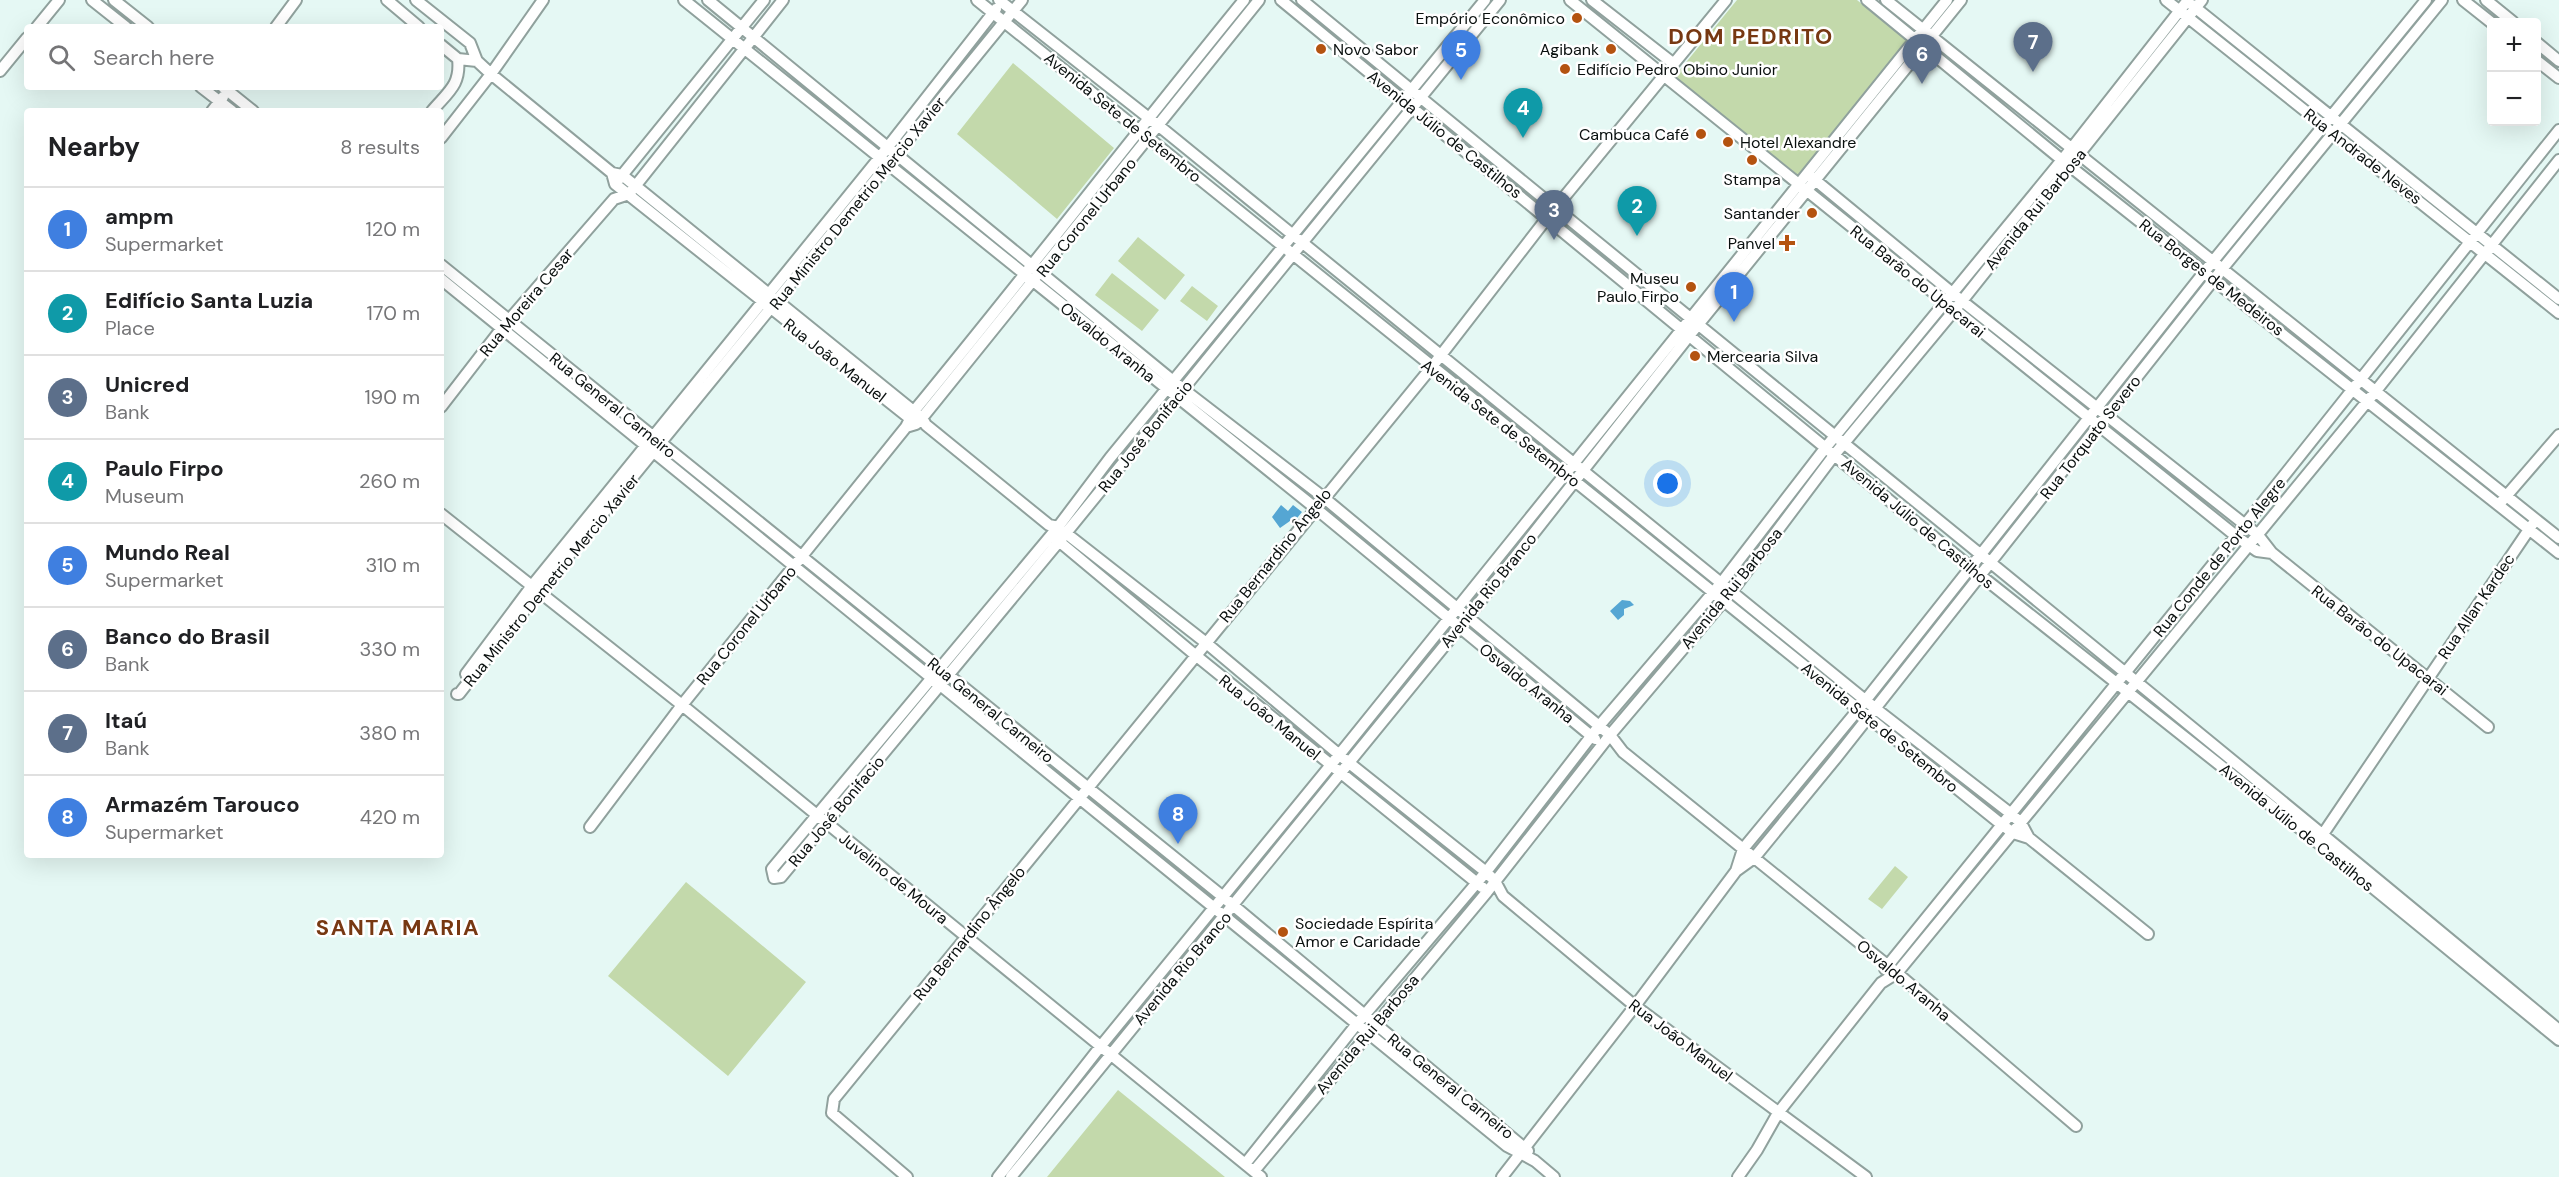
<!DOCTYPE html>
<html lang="en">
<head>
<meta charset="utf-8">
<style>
  body { margin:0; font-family:"DM Sans",sans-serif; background:#f6f6f6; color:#202124 }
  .controls { position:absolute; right:18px; top:18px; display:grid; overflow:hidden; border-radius:6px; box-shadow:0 6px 24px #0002 }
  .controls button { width:54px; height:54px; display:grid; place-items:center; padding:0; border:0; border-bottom:2px solid #e0e0e0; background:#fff; color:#202124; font:30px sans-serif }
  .you { position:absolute; left:1668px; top:484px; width:21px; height:21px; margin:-15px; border:4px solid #fff; border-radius:50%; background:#1a73e8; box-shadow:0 0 0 9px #1a73e833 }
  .badge { display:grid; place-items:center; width:39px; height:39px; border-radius:50%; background:#111827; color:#fff; font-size:20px; font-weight:700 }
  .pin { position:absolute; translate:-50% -50px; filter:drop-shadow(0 2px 3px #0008) }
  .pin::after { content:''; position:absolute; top:32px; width:21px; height:18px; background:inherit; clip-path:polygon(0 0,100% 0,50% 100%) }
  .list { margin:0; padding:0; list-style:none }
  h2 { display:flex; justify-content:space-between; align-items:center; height:78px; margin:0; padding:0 24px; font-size:26px }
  h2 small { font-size:20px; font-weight:400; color:#757577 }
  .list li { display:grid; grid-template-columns:39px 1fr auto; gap:18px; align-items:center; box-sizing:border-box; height:84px; padding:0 24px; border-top:2px solid #e0e0e0 }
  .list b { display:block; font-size:22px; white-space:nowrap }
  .list p { margin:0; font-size:20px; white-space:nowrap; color:#757577 }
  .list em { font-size:20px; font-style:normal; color:#757577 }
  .icon { flex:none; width:33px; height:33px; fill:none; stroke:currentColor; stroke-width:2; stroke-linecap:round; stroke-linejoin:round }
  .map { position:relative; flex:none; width:2559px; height:1177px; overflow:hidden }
  .search { position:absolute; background:#fff; box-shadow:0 6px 24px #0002; left:24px; top:24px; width:420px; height:66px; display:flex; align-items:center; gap:15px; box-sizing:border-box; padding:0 21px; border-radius:6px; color:#757577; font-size:22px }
  .panel { position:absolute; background:#fff; box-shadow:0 6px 24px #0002; left:24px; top:108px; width:420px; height:750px; border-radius:6px }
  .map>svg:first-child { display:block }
  .green { fill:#c3d9ab }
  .water { fill:#55a6d3 }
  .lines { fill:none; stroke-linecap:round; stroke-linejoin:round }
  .minor-casing { stroke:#90a19d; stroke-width:14 }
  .minor { stroke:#fff; stroke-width:10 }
  .poi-dot { fill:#b45310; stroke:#fff; stroke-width:2 }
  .labels { text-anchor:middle; stroke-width:5; stroke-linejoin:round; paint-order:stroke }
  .poi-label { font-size:16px; fill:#090f0e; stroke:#fff; text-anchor:end }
  .street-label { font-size:16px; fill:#090f0e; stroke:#fff }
  .district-label { font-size:22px; font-weight:bold; letter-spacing:1.5px; fill:#773812; stroke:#fff }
</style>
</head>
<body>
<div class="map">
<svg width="2559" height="1177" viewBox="0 0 2559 1177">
  <rect width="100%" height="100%" fill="#e5f8f4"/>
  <path class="green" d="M1737,0H1857L1907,41L1798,175L1674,77Z
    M1013,63L1114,148L1057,219L957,134Z
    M1138,237L1185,275L1165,300L1118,261Z
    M1112,273L1159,310L1142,331L1095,295Z
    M1192,286L1218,306L1207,321L1180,301Z
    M1895,866L1908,877L1882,909L1868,899Z
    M686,882L806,982L728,1076L608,976Z
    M1118,1090L1225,1177H1047Z"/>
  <path class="water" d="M1281,505L1288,511L1293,505L1302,512L1293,523L1290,521L1280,528L1272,517Z
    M1622,600L1630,601L1634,605L1624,609V615L1618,620L1610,611Z"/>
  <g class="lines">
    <defs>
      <path id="minor" d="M92,0L126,27
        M114,0L148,27
        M387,0L419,27
        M416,0L470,43L477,61L491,74L612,173L622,175L922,418L926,425L1049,525L1058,527L1205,642L1348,762L1486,872L1495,881L1503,896L1635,1006L1866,1177
        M684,0L1314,507L1595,739
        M708,0L1183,389L1323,497L1610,735L1623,752L1897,973L2076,1126
        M977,0L2001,824L2013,833L2029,838L2148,934
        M999,0L1159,126L1876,709L2010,813L2021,823L2029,838
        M1281,0L1980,575L2317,842L2559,1040
        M1302,0C1720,345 2143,683 2559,1030
        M1485,0L1110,458L1058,527L772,869L774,878L781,877L1066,533L1500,0
        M1570,0L2236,536L2257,551L2272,553
        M1592,0L1674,64
        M1867,0L2062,160L2559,553
        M1886,0L2559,538
        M2166,0L2559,313
        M2463,0L2492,23
        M2486,0L2513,22
        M2192,5L2559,299
        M37,27L59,0
        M276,27L296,0
        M2536,42L2559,61
        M441,45L458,59L477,61
        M2536,60L2559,78
        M0,71L27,38
        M201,87L232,111
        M223,87L253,111
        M212,111L223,97
        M432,111C448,92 461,85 458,59
        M441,138L491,74L543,0
        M612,173L615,184L912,420
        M1809,175L1962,301L2258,535L2272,553L2488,727
        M619,179L764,0
        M441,265L1222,896L1528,1151
        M441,279L1507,1146L1535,1161L1554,1177
        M441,407L502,328L614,199L629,194L783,0
        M906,427L916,424L922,418L1259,0
        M2502,501L2559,435
        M441,514L682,705L1261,1177
        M1055,538L1194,654L1482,887
        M466,674L531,587L880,157L996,9
        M457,694H459L538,593L1022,0
        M590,827L682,705L906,427L914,411C1026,275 1133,136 1244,0
        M2321,837L2532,525
        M1736,871L1743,849L1857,711L2205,271L2426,0
        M1885,969L2236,536L2559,130
        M1245,1164L1356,1025L1486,872L1599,726L1722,582L1826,447L2071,149L2188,0
        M1254,1171L1487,892L1610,735L1732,591L1835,454L1962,301L2202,0
        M907,1177L832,1113L834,1099L1431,368L1547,218L1726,0
        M998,1177L1100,1047L1339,755L1947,0
        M1011,1177L1467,618L1689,336L1961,0
        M1502,1177L1635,1006L1736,871L1754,858L1836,758L2223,268L2442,0
        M1738,1177L1757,1150L1778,1113L1881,983L1897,973L2375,392L2559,160"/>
    </defs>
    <use href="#minor" class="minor-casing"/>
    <use href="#minor" class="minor"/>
  </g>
  <g class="poi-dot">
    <circle cx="1577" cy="18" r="6"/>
    <circle cx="1321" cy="49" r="6"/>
    <circle cx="1611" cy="49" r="6"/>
    <circle cx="1565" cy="69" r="6"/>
    <circle cx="1701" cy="134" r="6"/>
    <circle cx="1728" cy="142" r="6"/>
    <circle cx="1752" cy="160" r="6"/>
    <circle cx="1812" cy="213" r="6"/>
    <path d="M1784 234h6v6h6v6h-6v6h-6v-6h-6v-6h6z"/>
    <circle cx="1691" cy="287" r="6"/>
    <circle cx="1695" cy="356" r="6"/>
    <circle cx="1283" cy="932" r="6"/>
  </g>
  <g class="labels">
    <g class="poi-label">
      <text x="1565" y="24">Empório Econômico</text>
      <text x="1333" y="55" text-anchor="start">Novo Sabor</text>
      <text x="1599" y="55">Agibank</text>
      <text x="1577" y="75" text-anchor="start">Edifício Pedro Obino Junior</text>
      <text x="1689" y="140">Cambuca Café</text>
      <text x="1740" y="148" text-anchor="start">Hotel Alexandre</text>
      <text x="1752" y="185" text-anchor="middle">Stampa</text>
      <text x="1800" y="219">Santander</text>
      <text x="1775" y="249">Panvel</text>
      <text x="1679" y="284">Museu<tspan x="1679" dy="18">Paulo Firpo</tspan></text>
      <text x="1707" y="362" text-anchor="start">Mercearia Silva</text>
      <text x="1295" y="929" text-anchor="start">Sociedade Espírita<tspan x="1295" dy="18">Amor e Caridade</tspan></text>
    </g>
    <g class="street-label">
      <text transform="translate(1123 117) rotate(39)" y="6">Avenida Sete de Setembro</text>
      <text transform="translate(1445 134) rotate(39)" y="6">Avenida Júlio de Castilhos</text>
      <text transform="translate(2363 156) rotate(38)" y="6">Rua Andrade Neves</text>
      <text transform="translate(857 203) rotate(-51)" y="6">Rua Ministro Demetrio Mercio Xavier</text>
      <text transform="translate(2035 209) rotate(-51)" y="6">Avenida Rui Barbosa</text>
      <text transform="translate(1086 217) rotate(-51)" y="6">Rua Coronel Urbano</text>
      <text transform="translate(2212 277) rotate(38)" y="6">Rua Borges de Medeiros</text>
      <text transform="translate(1918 281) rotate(39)" y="6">Rua Barão do Upacarai</text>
      <text transform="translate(526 302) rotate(-50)" y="6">Rua Moreira Cesar</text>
      <text transform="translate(1108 342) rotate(39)" y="6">Osvaldo Aranha</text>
      <text transform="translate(835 360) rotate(38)" y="6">Rua João Manuel</text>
      <text transform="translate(613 405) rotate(39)" y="6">Rua General Carneiro</text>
      <text transform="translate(1501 423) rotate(38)" y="6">Avenida Sete de Setembro</text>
      <text transform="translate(1145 436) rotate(-51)" y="6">Rua José Bonifacio</text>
      <text transform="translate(2090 437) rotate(-52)" y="6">Rua Torquato Severo</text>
      <text transform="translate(1918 523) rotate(40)" y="6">Avenida Júlio de Castilhos</text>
      <text transform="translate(1275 555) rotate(-51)" y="6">Rua Bernardino Ângelo</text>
      <text transform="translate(2219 557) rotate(-51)" y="6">Rua Conde de Porto Alegre</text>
      <text transform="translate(551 580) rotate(-51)" y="6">Rua Ministro Demetrio Mercio Xavier</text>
      <text transform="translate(1731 588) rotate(-51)" y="6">Avenida Rui Barbosa</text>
      <text transform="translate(1488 590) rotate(-51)" y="6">Avenida Rio Branco</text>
      <text transform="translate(2476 606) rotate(-56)" y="6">Rua Allan Kardec</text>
      <text transform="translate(746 625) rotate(-51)" y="6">Rua Coronel Urbano</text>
      <text transform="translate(2380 640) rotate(38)" y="6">Rua Barão do Upacarai</text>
      <text transform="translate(1527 683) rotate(39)" y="6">Osvaldo Aranha</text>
      <text transform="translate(991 710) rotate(39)" y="6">Rua General Carneiro</text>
      <text transform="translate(1270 717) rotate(39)" y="6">Rua João Manuel</text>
      <text transform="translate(1880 727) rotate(39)" y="6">Avenida Sete de Setembro</text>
      <text transform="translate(836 811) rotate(-50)" y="6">Rua José Bonifacio</text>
      <text transform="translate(2297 827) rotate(39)" y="6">Avenida Júlio de Castilhos</text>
      <text transform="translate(894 878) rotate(39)" y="6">Juvelino de Moura</text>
      <text transform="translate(969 933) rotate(-51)" y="6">Rua Bernardino Ângelo</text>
      <text transform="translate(1182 968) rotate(-50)" y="6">Avenida Rio Branco</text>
      <text transform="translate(1904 980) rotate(40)" y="6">Osvaldo Aranha</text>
      <text transform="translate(1367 1034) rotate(-50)" y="6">Avenida Rui Barbosa</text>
      <text transform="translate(1681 1040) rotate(37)" y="6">Rua João Manuel</text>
      <text transform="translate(1451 1086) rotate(39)" y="6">Rua General Carneiro</text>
    </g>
    <g class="district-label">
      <text x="1751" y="44">DOM PEDRITO</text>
      <text x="398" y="935">SANTA MARIA</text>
    </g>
  </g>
</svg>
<div class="controls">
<button>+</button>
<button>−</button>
</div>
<div class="you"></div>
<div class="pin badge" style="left:1734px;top:322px;background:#3f7fe0">1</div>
<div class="pin badge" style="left:1637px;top:236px;background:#0f9aa8">2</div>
<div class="pin badge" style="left:1554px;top:240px;background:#5c6f8a">3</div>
<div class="pin badge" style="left:1523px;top:138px;background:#0f9aa8">4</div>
<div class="pin badge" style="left:1461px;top:80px;background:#3f7fe0">5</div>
<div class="pin badge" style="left:1922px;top:84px;background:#5c6f8a">6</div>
<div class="pin badge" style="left:2033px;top:72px;background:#5c6f8a">7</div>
<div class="pin badge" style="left:1178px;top:844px;background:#3f7fe0">8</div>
<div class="search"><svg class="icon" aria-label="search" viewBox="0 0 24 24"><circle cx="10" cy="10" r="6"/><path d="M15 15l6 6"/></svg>Search here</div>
<section class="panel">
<h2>Nearby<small>8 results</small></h2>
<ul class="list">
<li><span class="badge" style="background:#3f7fe0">1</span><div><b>ampm</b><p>Supermarket</p></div><em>120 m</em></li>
<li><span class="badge" style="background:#0f9aa8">2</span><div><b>Edifício Santa Luzia</b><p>Place</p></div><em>170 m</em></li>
<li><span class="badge" style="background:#5c6f8a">3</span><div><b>Unicred</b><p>Bank</p></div><em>190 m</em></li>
<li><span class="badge" style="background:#0f9aa8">4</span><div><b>Paulo Firpo</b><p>Museum</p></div><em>260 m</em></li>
<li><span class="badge" style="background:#3f7fe0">5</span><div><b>Mundo Real</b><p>Supermarket</p></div><em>310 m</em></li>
<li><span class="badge" style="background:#5c6f8a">6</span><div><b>Banco do Brasil</b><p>Bank</p></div><em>330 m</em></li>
<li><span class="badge" style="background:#5c6f8a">7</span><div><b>Itaú</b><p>Bank</p></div><em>380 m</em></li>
<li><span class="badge" style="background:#3f7fe0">8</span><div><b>Armazém Tarouco</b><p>Supermarket</p></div><em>420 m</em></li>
</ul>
</section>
</div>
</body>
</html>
